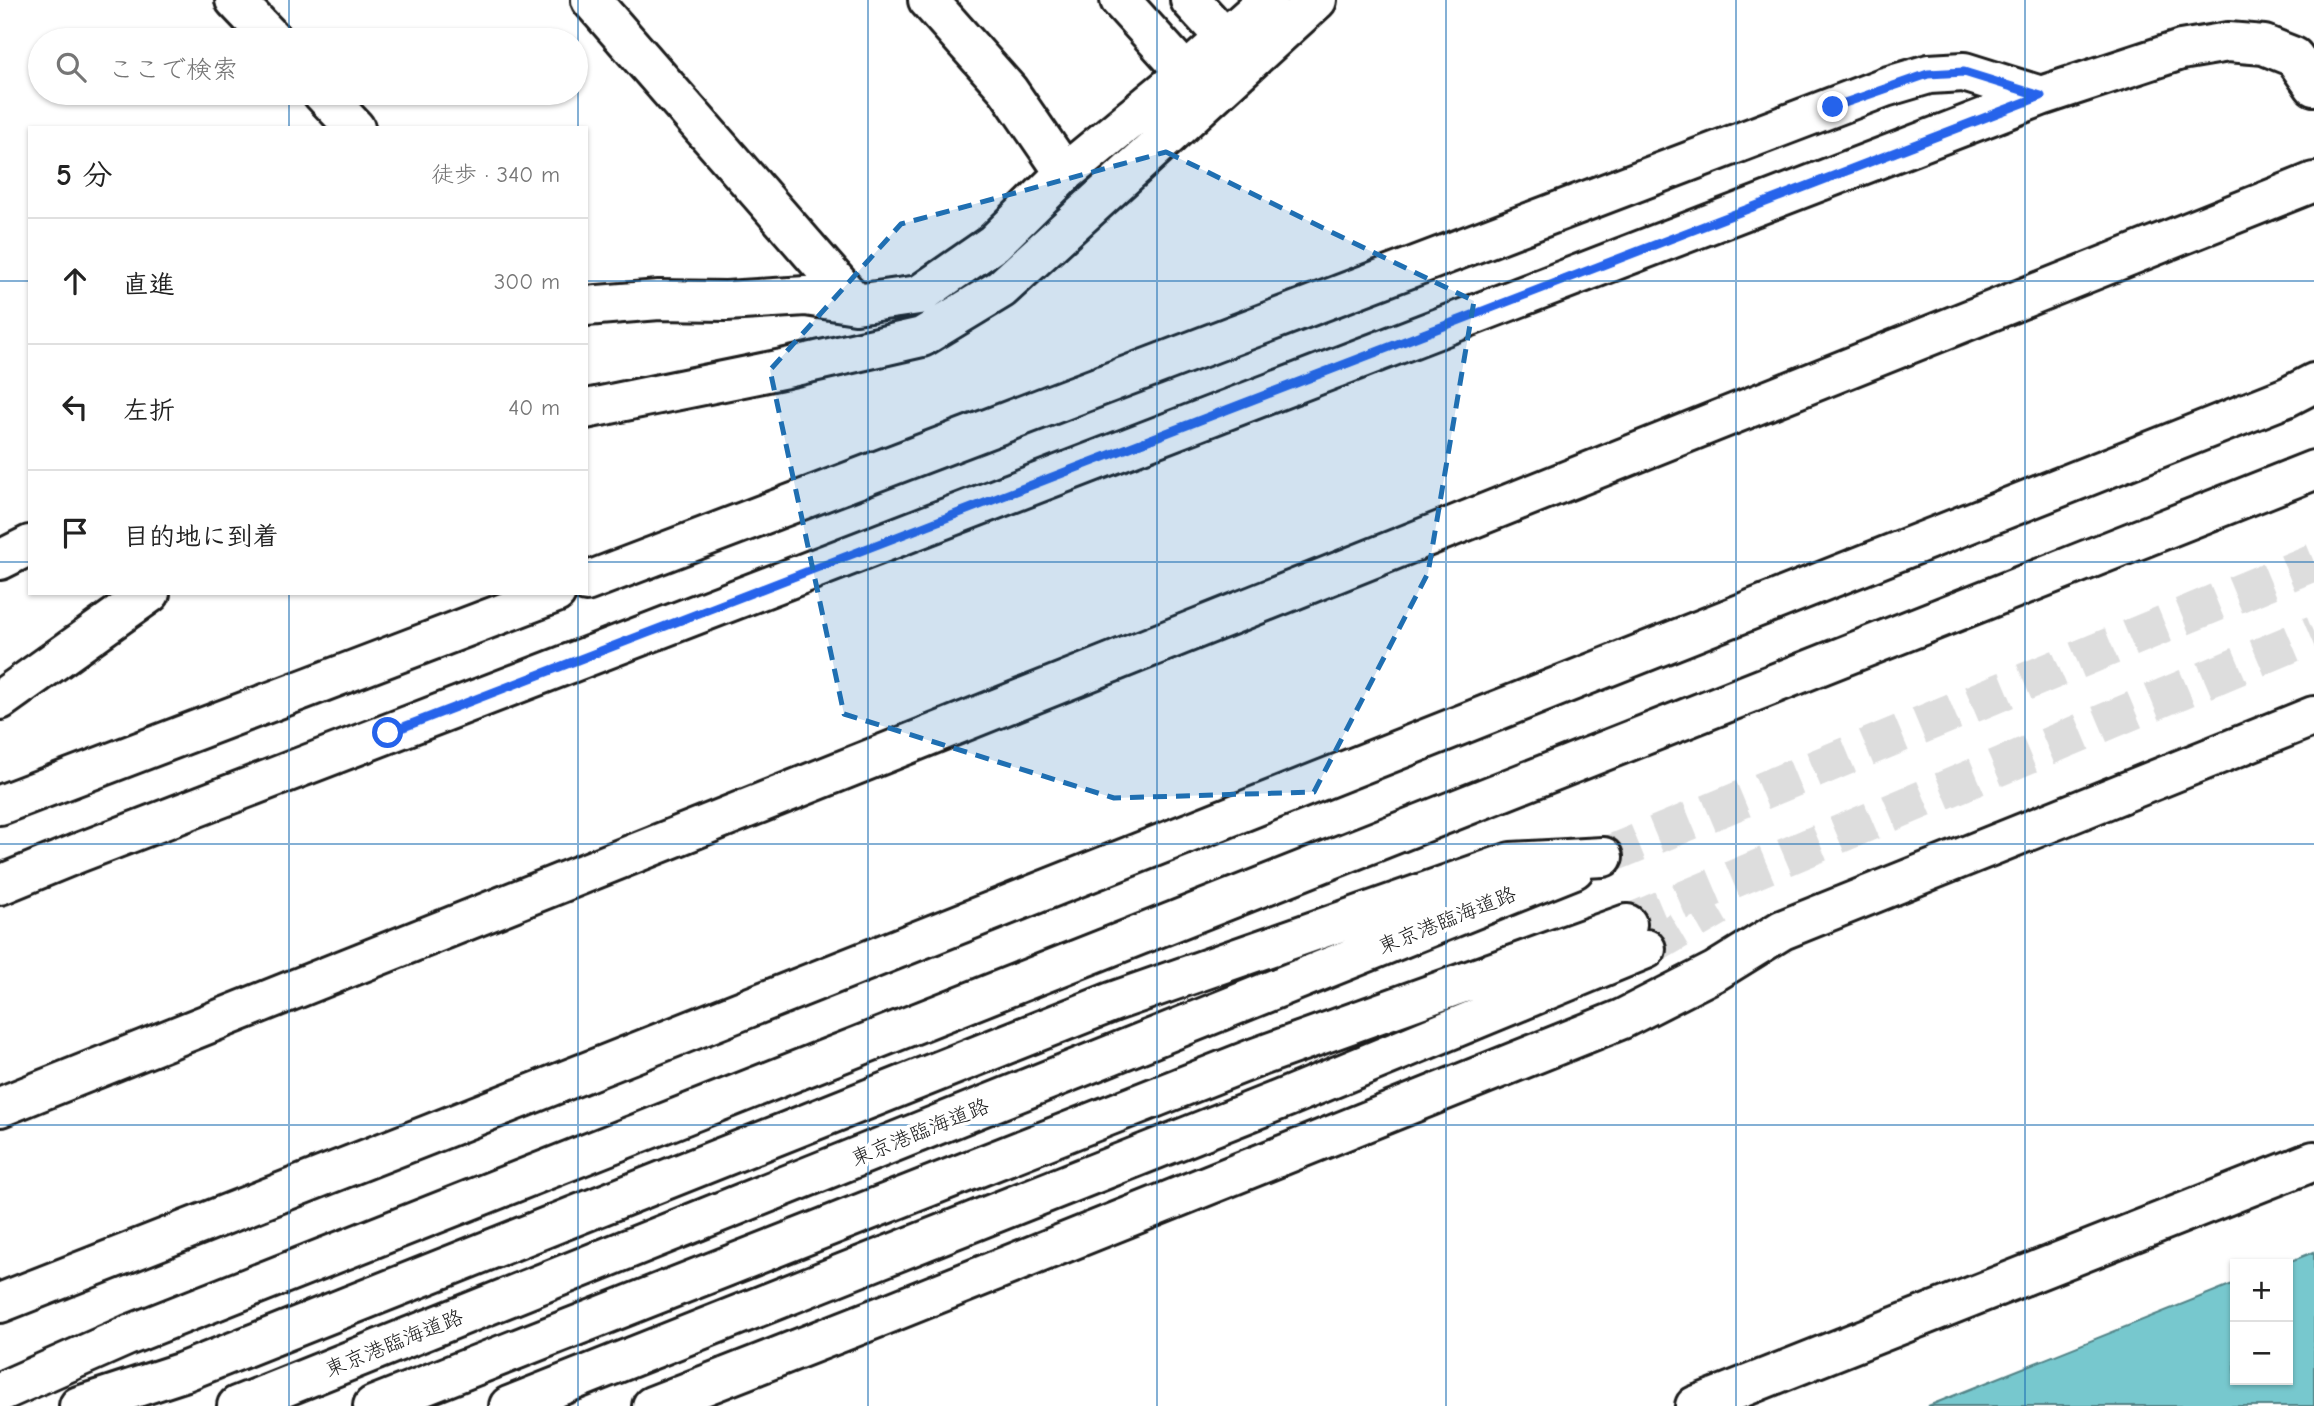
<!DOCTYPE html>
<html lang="ja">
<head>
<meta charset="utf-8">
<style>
  body { margin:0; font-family:"Comic Neue","Klee One",sans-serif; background:#f2f2f2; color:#222 }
  .controls { position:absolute; right:21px; bottom:21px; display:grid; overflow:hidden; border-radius:0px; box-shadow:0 2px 5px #0004 }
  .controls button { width:63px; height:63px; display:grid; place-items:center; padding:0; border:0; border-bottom:2px solid #e0e0e0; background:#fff; color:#222; font:35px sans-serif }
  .stop { position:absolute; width:21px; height:21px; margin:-16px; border:5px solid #2563eb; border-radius:50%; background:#fff }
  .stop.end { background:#2563eb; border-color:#fff; box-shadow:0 2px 7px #0008 }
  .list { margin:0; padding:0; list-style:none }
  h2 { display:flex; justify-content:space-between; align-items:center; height:91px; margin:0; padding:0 28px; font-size:30px }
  h2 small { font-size:23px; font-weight:400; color:#767676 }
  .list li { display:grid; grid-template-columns:46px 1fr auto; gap:21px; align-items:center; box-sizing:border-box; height:126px; padding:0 28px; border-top:2px solid #e0e0e0 }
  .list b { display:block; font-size:26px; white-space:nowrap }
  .list em { font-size:23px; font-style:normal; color:#767676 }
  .icon { flex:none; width:38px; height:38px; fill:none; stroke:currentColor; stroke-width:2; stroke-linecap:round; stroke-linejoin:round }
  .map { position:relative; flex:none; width:2314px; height:1406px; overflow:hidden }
  .search { position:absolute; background:#fff; box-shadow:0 2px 5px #0004; left:28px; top:28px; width:560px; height:77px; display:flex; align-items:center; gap:18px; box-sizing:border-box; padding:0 24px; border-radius:38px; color:#767676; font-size:26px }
  .panel { position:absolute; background:#fff; box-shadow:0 2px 5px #0004; left:28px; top:126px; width:560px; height:469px; border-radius:0px }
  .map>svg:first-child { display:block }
  .water { fill:#77c8ce; stroke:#538387; stroke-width:2 }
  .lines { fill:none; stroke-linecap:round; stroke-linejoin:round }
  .minor-tunnel { stroke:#ddd; stroke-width:38; stroke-dasharray:38 19; stroke-linecap:butt }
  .minor-casing { stroke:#1c1c1c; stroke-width:44 }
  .minor { stroke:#fff; stroke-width:38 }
  .route { stroke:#2563eb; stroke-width:9 }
  .marked { fill:#1f6fb2; fill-opacity:0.2; stroke:#1f6fb2; stroke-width:5; stroke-dasharray:14 9; stroke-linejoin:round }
  .grid { fill:none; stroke:#1f6fb2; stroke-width:2; stroke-opacity:0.55 }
  .labels { text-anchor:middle; stroke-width:7; stroke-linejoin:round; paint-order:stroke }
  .street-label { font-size:21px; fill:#1c1c1c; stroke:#fff }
</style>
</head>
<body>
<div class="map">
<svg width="2314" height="1406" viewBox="0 0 2314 1406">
  <rect width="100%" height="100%" fill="#fff"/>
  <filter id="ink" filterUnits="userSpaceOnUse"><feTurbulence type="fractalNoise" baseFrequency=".0143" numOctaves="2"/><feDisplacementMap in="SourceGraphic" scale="14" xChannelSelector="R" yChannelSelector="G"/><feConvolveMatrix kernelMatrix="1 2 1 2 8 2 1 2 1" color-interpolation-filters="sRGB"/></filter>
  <g filter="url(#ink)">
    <path class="water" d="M2314,1252V1406H1928L2235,1283V1380H2288V1264H2283Z"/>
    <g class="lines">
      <path class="minor-tunnel" d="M1603,857L2314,562
        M1627,924L2314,634
        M1646,949L1718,907"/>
      <defs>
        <path id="minor" d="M235,0L273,40
          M591,0L856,304
          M1120,0L1186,73
          M1190,0L1225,38
          M322,93L355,128
          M1065,173L1186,73L1268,0
          M586,306L659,300L726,301L806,296L856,304L919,295L994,243L1065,173L1008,90L928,0
          M586,409L782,369L922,337L1001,289L1317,0
          M0,560L30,545
          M586,582L1885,87L1929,74L1964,72L2041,96
          M0,700L150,593
          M0,805L556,593
          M0,885L78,853L2041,96L2181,50L2228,42L2264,45L2294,57L2314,86
          M0,1107L2314,182
          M0,1303L428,1135L2287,397L2314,383
          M0,1392L129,1335L2314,470
          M79,1406L183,1372L1112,1002L1511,862L1603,857
          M237,1406L1574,869
          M373,1406L1255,1058L1627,924
          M509,1406L1287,1097L1646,949
          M652,1406L882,1316L1622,1019L1716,971L1782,930L2314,716
          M1695,1406L2314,1161"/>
      </defs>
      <use href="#minor" class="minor-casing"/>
      <use href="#minor" class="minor"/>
    </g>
  </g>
  <g class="lines" filter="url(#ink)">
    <path class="route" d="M388,733L2041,96L1964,72L1928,74L1833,107"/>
  </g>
  <path class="marked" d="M1166,152L1474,301L1428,573L1314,792L1114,798L844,714L770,370L901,224Z"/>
  <path class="grid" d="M289,0V40M578,0V128M868,0V1406M1157,0V1406M1446,0V1406M1736,0V1406M2025,0V1406M289,93V128M0,281H30M586,281H2314M0,562H30M586,562H2314M289,593V1406M578,593V1406M0,844H2314M0,1125H2314"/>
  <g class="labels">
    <g class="street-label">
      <text transform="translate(1447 920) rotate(-22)" y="7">東京港臨海道路</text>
      <text transform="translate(920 1132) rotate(-22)" y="7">東京港臨海道路</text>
      <text transform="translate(394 1343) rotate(-22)" y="7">東京港臨海道路</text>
    </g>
  </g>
</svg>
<div class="controls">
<button>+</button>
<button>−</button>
</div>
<div class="stop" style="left:388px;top:733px"></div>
<div class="stop end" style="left:1833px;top:107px"></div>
<div class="search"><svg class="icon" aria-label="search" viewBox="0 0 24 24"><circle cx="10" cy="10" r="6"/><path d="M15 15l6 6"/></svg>ここで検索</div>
<section class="panel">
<h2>5 分<small>徒歩 · 340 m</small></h2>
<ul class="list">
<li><svg class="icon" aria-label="ahead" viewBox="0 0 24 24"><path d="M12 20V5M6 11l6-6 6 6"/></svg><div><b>直進</b></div><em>300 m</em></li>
<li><svg class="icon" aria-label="left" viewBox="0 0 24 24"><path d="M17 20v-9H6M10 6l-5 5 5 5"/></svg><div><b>左折</b></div><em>40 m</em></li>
<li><svg class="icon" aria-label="arrive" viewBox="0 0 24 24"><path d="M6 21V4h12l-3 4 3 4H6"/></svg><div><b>目的地に到着</b></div></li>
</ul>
</section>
</div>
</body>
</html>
